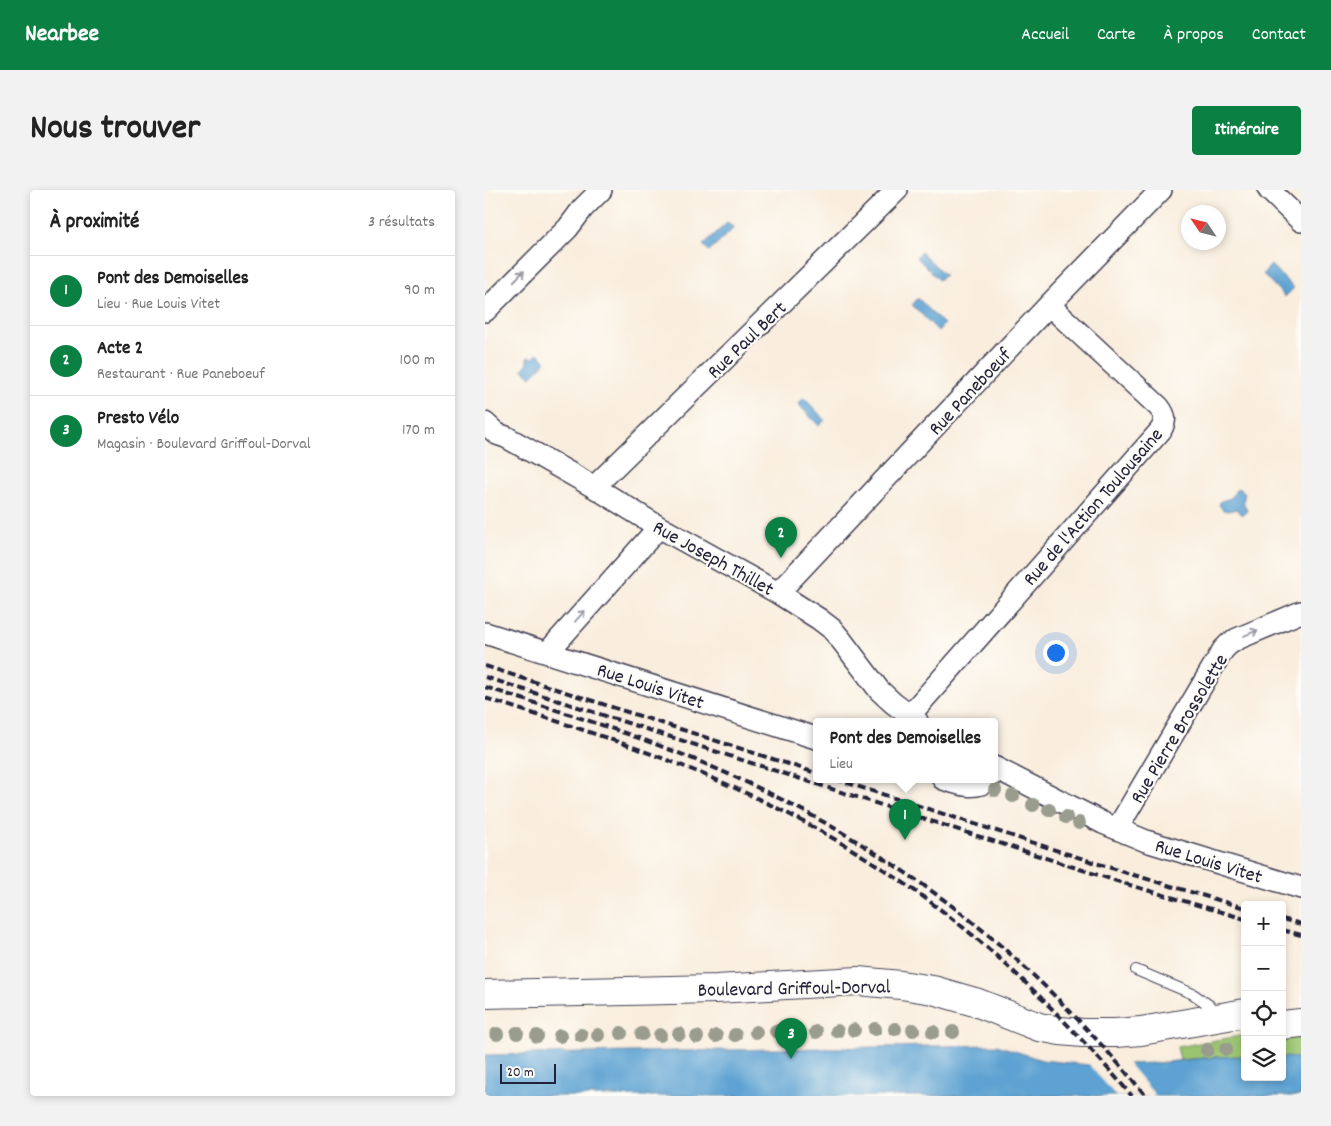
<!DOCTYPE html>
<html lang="fr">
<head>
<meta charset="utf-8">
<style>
  body { margin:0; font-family:Dekko,sans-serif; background:#f2f2f2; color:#222 }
  .controls { position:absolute; right:15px; bottom:15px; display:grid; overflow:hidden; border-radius:5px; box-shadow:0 2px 8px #0003 }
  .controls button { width:45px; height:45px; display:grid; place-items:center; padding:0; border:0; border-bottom:1px solid #e0e0e0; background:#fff; color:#222; font:25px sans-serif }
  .compass { position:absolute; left:696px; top:15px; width:45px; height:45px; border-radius:50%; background:#fff; box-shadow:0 2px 8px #0003; rotate:305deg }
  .scale { position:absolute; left:15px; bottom:12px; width:56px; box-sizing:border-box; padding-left:5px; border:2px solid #22223b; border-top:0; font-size:14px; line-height:18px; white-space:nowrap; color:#22223b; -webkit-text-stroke:4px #fdfcf7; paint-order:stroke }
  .you { position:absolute; left:570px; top:462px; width:18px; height:18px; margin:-12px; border:4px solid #fff; border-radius:50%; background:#1a73e8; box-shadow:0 0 0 8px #1a73e833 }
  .badge { display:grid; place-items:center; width:32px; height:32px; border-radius:50%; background:#0b8043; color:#fff; font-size:16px; font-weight:700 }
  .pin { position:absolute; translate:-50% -41px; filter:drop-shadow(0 1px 2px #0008) }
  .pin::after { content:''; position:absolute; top:26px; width:18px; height:15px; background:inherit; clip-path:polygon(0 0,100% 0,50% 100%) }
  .popup { position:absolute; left:328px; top:528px; width:185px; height:65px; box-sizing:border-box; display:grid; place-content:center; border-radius:5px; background:#fff; filter:drop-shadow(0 1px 4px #0005); font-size:16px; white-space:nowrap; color:#767676 }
  .popup b { font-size:19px; color:#222 }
  .popup::after { content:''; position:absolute; left:50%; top:100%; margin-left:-10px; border:10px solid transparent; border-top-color:#fff }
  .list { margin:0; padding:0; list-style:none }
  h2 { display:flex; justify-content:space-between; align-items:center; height:65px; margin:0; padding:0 20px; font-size:21px }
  h2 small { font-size:16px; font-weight:400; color:#767676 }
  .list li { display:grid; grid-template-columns:32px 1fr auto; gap:15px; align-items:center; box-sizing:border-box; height:70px; padding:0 20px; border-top:1px solid #e0e0e0 }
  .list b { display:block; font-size:19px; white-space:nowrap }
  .list p { margin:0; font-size:16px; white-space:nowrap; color:#767676 }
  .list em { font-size:16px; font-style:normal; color:#767676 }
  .icon { flex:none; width:28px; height:28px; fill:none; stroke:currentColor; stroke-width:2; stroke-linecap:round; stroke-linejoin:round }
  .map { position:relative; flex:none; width:816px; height:906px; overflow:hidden; border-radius:5px }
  header { display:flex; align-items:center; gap:30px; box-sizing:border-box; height:70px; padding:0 25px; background:#0b8043; color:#fff }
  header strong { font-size:24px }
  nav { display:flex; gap:28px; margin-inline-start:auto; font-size:18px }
  .intro { display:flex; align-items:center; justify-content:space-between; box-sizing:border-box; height:120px; padding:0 30px }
  h1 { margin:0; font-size:35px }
  .button { padding:12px 22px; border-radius:5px; background:#0b8043; color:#fff; font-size:18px; font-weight:700 }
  main { display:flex; gap:30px; padding:0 30px }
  aside { flex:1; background:#fff; border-radius:5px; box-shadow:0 2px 8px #0003 }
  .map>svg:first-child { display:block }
  .green { fill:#9ac470; stroke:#5e7356 }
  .water { fill:#5da2d2; stroke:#406286 }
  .pier { fill:#f9eddd }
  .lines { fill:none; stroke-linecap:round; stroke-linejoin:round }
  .lane-casing { stroke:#424053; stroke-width:12 }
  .street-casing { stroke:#424053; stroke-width:24 }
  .primary-casing { stroke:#424053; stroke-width:30 }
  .lane { stroke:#fff; stroke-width:10 }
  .street { stroke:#fff; stroke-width:21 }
  .primary { stroke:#fff; stroke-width:28 }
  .rail { stroke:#22223b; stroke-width:4; stroke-dasharray:8 4; stroke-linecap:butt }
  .tree { fill:#9a9d8e }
  .oneway { stroke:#9c9ca7 }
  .labels { text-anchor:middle; stroke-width:4.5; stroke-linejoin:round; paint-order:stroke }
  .street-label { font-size:20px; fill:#22223b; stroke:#fdfcf7 }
</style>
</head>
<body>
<header>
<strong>Nearbee</strong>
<nav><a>Accueil</a><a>Carte</a><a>À propos</a><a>Contact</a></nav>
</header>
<div class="intro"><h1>Nous trouver</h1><a class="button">Itinéraire</a></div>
<main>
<aside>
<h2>À proximité<small>3 résultats</small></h2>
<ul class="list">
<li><span class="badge">1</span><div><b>Pont des Demoiselles</b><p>Lieu · Rue Louis Vitet</p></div><em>90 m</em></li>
<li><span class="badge">2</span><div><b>Acte 2</b><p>Restaurant · Rue Paneboeuf</p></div><em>100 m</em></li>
<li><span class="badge">3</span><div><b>Presto Vélo</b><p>Magasin · Boulevard Griffoul-Dorval</p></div><em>170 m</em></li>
</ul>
</aside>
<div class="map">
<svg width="816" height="906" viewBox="0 0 816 906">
  <rect width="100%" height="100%" fill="#fdfcf7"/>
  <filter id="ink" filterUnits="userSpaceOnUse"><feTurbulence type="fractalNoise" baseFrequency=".02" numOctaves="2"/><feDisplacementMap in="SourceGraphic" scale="10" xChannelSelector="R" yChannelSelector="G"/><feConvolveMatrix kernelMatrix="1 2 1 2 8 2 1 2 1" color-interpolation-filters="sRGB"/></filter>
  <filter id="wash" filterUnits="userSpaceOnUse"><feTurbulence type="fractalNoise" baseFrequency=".0096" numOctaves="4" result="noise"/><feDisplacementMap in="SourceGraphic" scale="20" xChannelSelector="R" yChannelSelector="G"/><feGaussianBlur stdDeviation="1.12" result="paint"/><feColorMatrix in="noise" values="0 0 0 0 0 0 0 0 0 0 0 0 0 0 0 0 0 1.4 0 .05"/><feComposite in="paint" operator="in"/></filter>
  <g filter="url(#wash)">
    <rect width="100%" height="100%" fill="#f9eddd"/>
    <path class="green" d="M816,839V868L797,867V840Z
      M760,845V866L730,867L695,870L692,857Z"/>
    <path class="water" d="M243,32L249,38L224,61L218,55Z
      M436,62L460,85L454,90L431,67Z
      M786,75L809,98L800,107L778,84Z
      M433,108L459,134L453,141L427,115Z
      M53,163L61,171L46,187L37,179L42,174V168L45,167L49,168Z
      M319,208L340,230L334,236L313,214Z
      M753,299H756L760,304C759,306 758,311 759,314C761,318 764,320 759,324H756L752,319L743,321L738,320L734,315L736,311L746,308L751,300Z
      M512,855L557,870L604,875L671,873L730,867L760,866V887H797V867L816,868V906H0V865L387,857Z"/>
    <path class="pier" d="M641,871L671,906H631L602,872Z"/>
  </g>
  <g filter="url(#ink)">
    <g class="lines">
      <defs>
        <path id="lane" d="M651,780L708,804L724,815L731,827"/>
        <path id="street" d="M784,0L816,31
          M0,121L83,38L98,18L116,0
          M0,233L12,244L21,247L109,297L174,337L293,403L334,429L347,439L357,451L394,500L408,513L432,531
          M109,297L412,0
          M293,403L564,115L676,0
          M0,443L331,548
          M63,462L174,337
          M424,526L676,240C681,230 681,226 674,217L564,115
          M509,577L618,633L661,651L816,698
          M458,589C474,594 490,601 505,589
          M632,639L738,460L744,454L752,449L816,422"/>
        <path id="primary" d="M0,804L231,799L373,791L416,795L448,800L493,813L554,837L575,841L598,843H631L656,841L760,823
          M797,835L816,833"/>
      </defs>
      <use href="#lane" class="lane-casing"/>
      <use href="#street" class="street-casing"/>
      <use href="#primary" class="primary-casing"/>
      <use href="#lane" class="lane"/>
      <use href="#street" class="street"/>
      <use href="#primary" class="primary"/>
      <path class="rail" d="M0,476L331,583
        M0,487L638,693L760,729
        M0,497C74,521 153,545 225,576C314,614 398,663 475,722C543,775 606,840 661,906
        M0,508C74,532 148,555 220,585C323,628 422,687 506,761C557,806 603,855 647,906
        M350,589L642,683L760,718
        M797,729L816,734
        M797,740L816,745"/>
    </g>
    <g class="tree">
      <circle cx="510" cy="600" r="7"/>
      <circle cx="528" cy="606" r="7"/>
      <circle cx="548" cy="615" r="7"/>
      <circle cx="564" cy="620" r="7"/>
      <circle cx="581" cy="627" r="7"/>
      <circle cx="594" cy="633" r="7"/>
      <circle cx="390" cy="839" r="7"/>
      <circle cx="410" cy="839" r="7"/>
      <circle cx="369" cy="840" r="7"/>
      <circle cx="428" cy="840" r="7"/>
      <circle cx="291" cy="841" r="7"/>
      <circle cx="311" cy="841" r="7"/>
      <circle cx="352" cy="841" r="7"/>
      <circle cx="271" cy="842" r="7"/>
      <circle cx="331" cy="842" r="7"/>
      <circle cx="448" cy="842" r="7"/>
      <circle cx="468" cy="842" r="7"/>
      <circle cx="32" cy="843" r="7"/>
      <circle cx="136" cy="843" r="7"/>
      <circle cx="12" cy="844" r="7"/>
      <circle cx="157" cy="844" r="7"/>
      <circle cx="194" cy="844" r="7"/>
      <circle cx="96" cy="845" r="7"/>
      <circle cx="113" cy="845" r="7"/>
      <circle cx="175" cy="845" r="7"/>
      <circle cx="250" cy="845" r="7"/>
      <circle cx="52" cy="846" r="7"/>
      <circle cx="75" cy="846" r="7"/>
      <circle cx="231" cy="846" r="7"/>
      <circle cx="212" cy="847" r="7"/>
      <circle cx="741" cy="859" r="7"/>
      <circle cx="722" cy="860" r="7"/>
    </g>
    <defs><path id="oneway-shaft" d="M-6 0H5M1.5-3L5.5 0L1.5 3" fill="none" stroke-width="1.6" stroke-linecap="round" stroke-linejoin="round" transform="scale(1.25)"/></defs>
    <g class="oneway">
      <use href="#oneway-shaft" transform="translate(34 86) rotate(-45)"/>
      <use href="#oneway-shaft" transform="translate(95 426) rotate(-48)"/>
      <use href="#oneway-shaft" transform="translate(766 443) rotate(-23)"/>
    </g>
  </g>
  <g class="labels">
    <g class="street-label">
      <text transform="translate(261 149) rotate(-44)" y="7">Rue Paul Bert</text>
      <text transform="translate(484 201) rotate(-47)" y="7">Rue Paneboeuf</text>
      <text transform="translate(607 316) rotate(-49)" y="7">Rue de l'Action Toulousaine</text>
      <text transform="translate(229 367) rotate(29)" y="7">Rue Joseph Thillet</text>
      <text transform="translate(166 495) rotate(18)" y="7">Rue Louis Vitet</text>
      <text transform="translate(693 538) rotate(-59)" y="7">Rue Pierre Brossolette</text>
      <text transform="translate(724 670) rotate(17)" y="7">Rue Louis Vitet</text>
      <text transform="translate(309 797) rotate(-1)" y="7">Boulevard Griffoul-Dorval</text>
    </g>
  </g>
</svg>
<div class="controls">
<button>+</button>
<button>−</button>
<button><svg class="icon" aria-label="locate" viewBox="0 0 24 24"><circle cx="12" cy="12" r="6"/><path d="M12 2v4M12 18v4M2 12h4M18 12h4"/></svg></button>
<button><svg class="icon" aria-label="layers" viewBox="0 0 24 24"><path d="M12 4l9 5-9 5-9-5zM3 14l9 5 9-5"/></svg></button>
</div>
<svg class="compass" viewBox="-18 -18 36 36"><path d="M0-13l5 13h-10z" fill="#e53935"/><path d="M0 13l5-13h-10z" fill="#767676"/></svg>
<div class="scale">20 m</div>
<div class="you"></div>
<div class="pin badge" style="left:420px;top:650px">1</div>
<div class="popup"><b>Pont des Demoiselles</b>Lieu</div>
<div class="pin badge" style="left:296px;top:368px">2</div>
<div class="pin badge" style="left:306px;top:869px">3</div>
</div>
</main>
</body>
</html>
